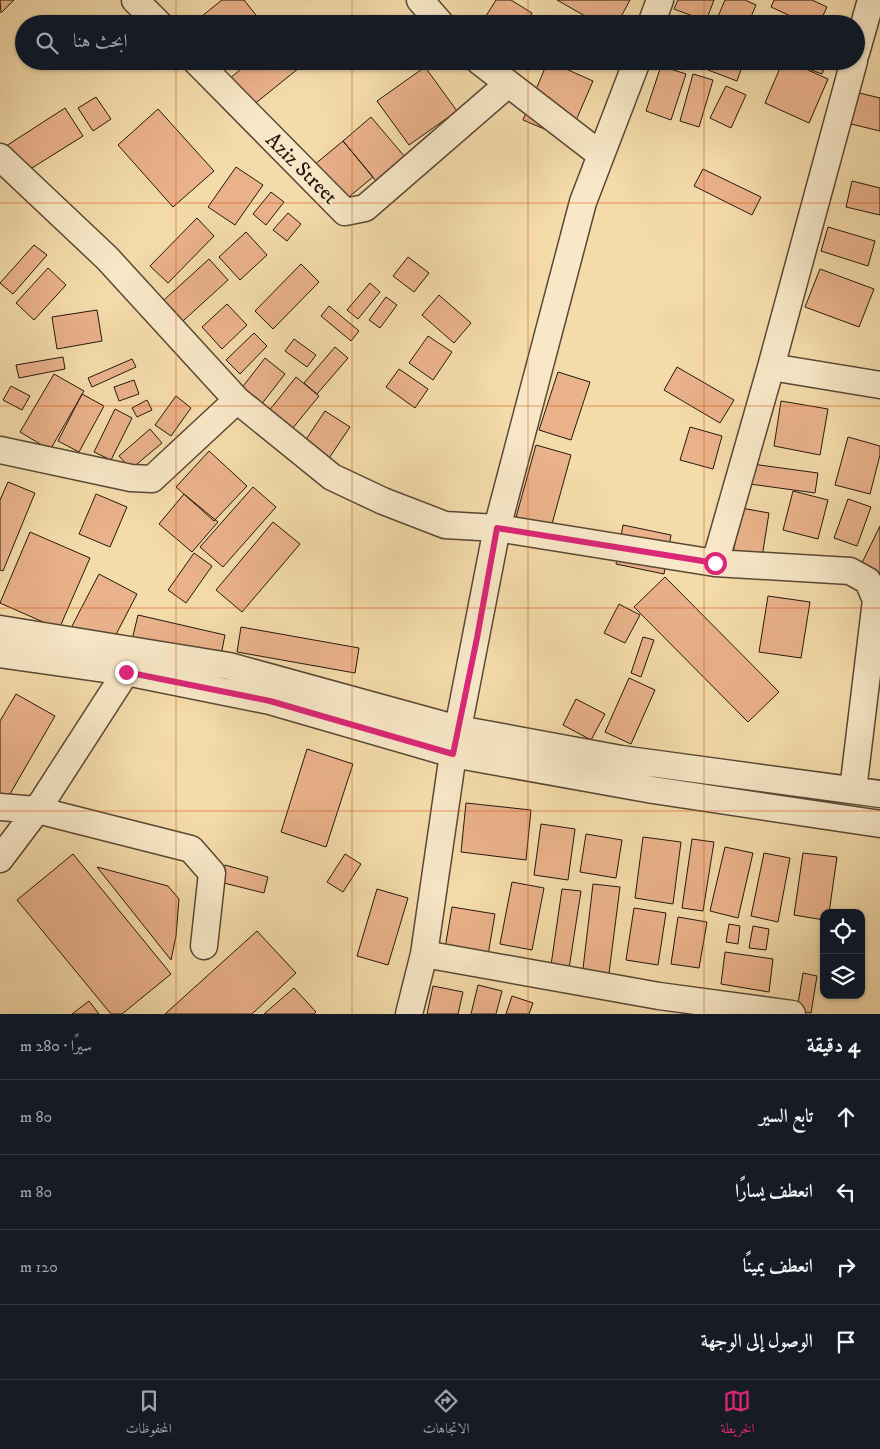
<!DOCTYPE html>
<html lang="ar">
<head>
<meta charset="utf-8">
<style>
  body { margin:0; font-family:"IM FELL DW Pica",Amiri,serif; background:#20242c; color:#f1f3f6; direction:rtl }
  .controls { position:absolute; right:15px; bottom:15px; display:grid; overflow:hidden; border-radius:10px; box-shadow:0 1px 4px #0004 }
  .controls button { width:45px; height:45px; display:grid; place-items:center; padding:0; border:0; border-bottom:1px solid #363941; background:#171b24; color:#f1f3f6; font:25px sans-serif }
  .stop { position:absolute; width:15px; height:15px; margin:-11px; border:4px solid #db2777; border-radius:50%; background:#fff }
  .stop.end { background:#db2777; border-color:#fff; box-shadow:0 1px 5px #0008 }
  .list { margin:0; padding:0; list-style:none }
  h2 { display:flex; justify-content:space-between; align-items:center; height:65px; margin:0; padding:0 20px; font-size:21px }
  h2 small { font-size:16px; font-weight:400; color:#9ea1a6 }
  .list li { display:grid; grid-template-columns:32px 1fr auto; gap:15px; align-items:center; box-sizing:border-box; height:75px; padding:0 20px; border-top:1px solid #363941 }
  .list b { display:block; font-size:19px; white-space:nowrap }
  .list em { font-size:16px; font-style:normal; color:#9ea1a6 }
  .icon { flex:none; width:28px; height:28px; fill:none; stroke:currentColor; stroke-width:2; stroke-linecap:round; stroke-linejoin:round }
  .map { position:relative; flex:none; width:880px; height:1014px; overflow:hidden; direction:ltr }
  .search { position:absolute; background:#171b24; box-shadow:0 1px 4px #0004; left:15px; right:15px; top:15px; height:55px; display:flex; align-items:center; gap:12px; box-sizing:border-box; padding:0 18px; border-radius:28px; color:#9ea1a6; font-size:19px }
  .sheet { height:365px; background:#171b24 }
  nav { display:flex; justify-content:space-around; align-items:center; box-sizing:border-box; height:70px; border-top:1px solid #363941; background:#171b24; font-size:14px; color:#9ea1a6 }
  nav a { display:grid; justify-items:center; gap:2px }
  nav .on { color:#db2777 }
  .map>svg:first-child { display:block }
  .building { fill:#eab28b; stroke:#25170e }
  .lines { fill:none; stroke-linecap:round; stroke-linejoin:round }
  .minor-casing { stroke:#594835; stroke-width:29 }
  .minor { stroke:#f8e8c8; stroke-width:26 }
  .route { stroke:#db2777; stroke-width:6 }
  .grid { fill:none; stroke:#d4520c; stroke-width:1; stroke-opacity:0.55 }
  .labels { text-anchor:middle; stroke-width:4; stroke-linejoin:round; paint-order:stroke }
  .street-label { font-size:21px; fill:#25170e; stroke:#f8e8c8 }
</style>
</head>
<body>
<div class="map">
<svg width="880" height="1014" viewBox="0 0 880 1014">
  <rect width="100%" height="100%" fill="#f4dbaa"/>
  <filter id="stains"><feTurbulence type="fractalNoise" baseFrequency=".004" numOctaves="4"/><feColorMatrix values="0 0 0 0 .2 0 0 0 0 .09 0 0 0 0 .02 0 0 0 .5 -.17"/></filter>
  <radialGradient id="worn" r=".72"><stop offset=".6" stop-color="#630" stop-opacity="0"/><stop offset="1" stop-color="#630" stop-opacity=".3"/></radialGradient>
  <path class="building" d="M0,0H14L1,13Z
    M222,0H244L263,24H192Z
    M496,0H511L532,13L526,24H481Z
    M557,0H630L617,24H599Z
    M678,0H714L706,21L674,9Z
    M725,0H745L756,5L748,24H729L717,19Z
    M774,0H812L827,7L819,24H808L771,7Z
    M89,15L97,24H78Z
    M546,19L555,24H543Z
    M205,61H231L215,74Z
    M251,61H293L299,68L252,106L229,79Z
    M548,61L593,81L568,139L523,120Z
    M711,61H744L737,81L708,70Z
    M783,61H788L828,79L809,123L765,103Z
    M796,61H827L822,74L795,64Z
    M661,66L686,74L671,120L646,111Z
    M425,67L457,111L409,145L377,101Z
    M693,74L713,80L699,127L680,121Z
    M726,86L746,95L731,128L710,118Z
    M855,92L880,98V131L847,123Z
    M96,97L111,119L93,131L78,108Z
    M65,108L83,136L24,173L6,146Z
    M158,109L214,171L173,207L118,145Z
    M371,117L405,157L376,181L343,141Z
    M343,141L373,177L338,206L308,170Z
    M236,167L263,185L235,225L208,207Z
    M703,169L761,197L752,215L694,186Z
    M852,181L880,188V215L846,207Z
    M271,192L284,202L266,225L253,214Z
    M288,213L301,224L287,241L273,230Z
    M197,218L214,236L168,283L150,266Z
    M828,227L875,241L868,266L821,251Z
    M246,232L267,255L240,280L219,257Z
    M34,245L47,255L13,294L0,283Z
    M408,257L429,273L414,292L393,276Z
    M209,259L228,280L172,331L153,310Z
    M301,264L319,282L273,329L255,311Z
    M48,268L66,285L34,320L16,303Z
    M820,269L874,289L859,327L805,307Z
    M370,283L380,292L358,319L347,310Z
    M439,295L471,323L454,343L422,315Z
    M386,297L397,305L380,328L369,320Z
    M227,304L247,325L222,349L202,327Z
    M329,306L359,331L351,341L321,316Z
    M97,310L102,341L57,349L52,317Z
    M254,333L267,346L240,374L226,360Z
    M428,336L452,352L433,380L409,363Z
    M294,339L316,355L307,367L285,351Z
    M335,347L348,358L317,394L304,383Z
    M63,357L65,369L19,378L16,365Z
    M265,358L285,374L250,419L230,403Z
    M132,359L136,367L92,387L88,378Z
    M677,367L734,400L720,423L664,390Z
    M399,369L428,389L415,408L386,387Z
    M558,372L590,382L571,440L539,430Z
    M54,374L84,391L50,450L20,432Z
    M296,377L319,396L279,445L256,427Z
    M134,380L139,394L119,401L114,387Z
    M11,386L30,396L22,410L3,400Z
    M82,394L104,406L79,452L58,441Z
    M176,396L191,408L171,436L155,425Z
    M147,400L152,410L137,417L132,408Z
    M781,401L828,409L820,455L774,446Z
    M115,409L132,418L111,460L94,452Z
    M325,411L350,427L317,476L293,459Z
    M690,427L722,436L713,469L680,460Z
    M150,429L162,443L131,469L119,456Z
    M848,437L880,446V455L870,494L835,485Z
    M536,445L571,455L550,531L515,521Z
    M209,451L247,486L214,521L176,487Z
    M752,464L818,473L815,493L750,484Z
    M8,482L35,493L3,571L0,570V500Z
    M253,487L276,507L223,567L200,547Z
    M793,491L828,500L818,539L783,530Z
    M96,494L127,507L110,547L79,534Z
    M184,494L218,522L192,552L159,524Z
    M848,499L871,507L857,546L834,538Z
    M741,508L769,513L760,570L731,565Z
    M273,522L300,544L242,612L216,590Z
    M623,525L671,535L664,574L616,564Z
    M880,526V584L857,573Z
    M30,532L90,558L59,629L0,603Z
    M194,553L212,566L186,603L168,590Z
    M99,574L137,594L109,648L71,628Z
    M665,577L779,692L748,722L634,607Z
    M768,596L810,602L801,658L759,652Z
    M619,604L640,615L625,643L604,633Z
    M138,615L225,635L220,660L132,640Z
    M241,627L359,648L355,673L237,652Z
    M643,637L654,640L641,677L631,673Z
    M629,678L655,690L631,744L605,732Z
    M16,694L55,716L6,801L0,797V721Z
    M576,699L605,714L591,740L563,725Z
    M307,749L353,764L326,847L281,832Z
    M466,803L531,810L526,860L461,852Z
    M541,824L575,829L568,880L534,875Z
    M586,834L622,840L616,878L580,872Z
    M643,837L681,842L673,904L635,898Z
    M692,839L714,842L703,911L682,908Z
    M725,847L753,853L738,918L710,911Z
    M764,853L790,858L778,922L751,916Z
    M803,853L837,857L829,913H824V920L794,915Z
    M73,854L171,974L122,1014H111L17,900Z
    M345,854L361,864L343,892L327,882Z
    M225,865L268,877L264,893L220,882Z
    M97,867L168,886L179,899L176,936L171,960Z
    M512,882L544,888L532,950L500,944Z
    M593,884L620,887L608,981L582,977Z
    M377,889L408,898L388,965L357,956Z
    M562,889L581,891L568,975L550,972Z
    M452,907L495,914L487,961L444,954Z
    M634,908L666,913L658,965L626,960Z
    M678,917L707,922L699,968L671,964Z
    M729,924L740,926L738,944L726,942Z
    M753,926L769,929L766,950L749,948Z
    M257,931L296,973L252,1014H165Z
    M725,952L773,959L769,992L721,984Z
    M803,973L817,976L811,1013L797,1010Z
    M478,985L502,991L496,1014H471Z
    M433,986L463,992L458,1014H427Z
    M294,988L316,1012L314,1014H264Z
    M512,996L533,1003L529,1014H506Z
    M89,1001L99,1014H72Z"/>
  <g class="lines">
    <defs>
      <path id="minor" d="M135,0L159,24
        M420,0L441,24
        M651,24L660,0
        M856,53L871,0
        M196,61L345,212L365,208L508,84
        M479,61L601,155
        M0,157L107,258L237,400L332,477L383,501L445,525L497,528L715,563L850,571L868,581L876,600L853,790
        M771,367L880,385
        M0,450L131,478L152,479L237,400
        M715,563L771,367L854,61
        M0,629L229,666L458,729L621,759L880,794
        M0,654L126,672L270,701L453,754L653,790L880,824
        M0,807L37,810L191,849L212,873L204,946
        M0,859L37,810L126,672
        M424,954L659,996L792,1014
        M409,1014L424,954L453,754L497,528L583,202L637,61"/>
    </defs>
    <use href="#minor" class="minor-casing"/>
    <use href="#minor" class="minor"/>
  </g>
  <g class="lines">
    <path class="route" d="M126,672L270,701L453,754L477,638L497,528L715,563"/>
  </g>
  <path class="grid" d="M176,0V24M352,0V24M528,0V24M704,0V24M176,61V1014M352,61V1014M528,61V1014M704,61V1014M0,203H880M0,406H880M0,608H880M0,811H880"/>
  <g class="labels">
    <g class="street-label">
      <text transform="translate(302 168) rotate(45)" y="7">Aziz Street</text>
    </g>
  </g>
  <rect width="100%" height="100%" filter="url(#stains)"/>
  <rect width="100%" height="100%" fill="url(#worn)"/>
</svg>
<div class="controls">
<button><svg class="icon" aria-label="locate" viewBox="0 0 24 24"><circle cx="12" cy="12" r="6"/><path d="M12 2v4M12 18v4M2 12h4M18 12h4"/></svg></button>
<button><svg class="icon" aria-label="layers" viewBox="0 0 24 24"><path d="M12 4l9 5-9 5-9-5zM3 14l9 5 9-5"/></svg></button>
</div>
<div class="stop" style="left:715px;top:563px"></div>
<div class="stop end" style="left:126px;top:672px"></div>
<div class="search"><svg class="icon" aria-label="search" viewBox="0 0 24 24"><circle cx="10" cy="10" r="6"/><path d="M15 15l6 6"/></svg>ابحث هنا</div>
</div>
<section class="sheet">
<h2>4 دقيقة<small>سيرًا · 280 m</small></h2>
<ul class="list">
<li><svg class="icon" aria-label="ahead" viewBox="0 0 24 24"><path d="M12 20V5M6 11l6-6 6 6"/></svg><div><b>تابع السير</b></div><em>80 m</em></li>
<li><svg class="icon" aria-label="left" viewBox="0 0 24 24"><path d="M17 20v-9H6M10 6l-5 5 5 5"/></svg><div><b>انعطف يسارًا</b></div><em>80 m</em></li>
<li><svg class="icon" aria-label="right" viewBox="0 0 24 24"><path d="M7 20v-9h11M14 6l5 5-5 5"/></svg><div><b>انعطف يمينًا</b></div><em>120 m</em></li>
<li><svg class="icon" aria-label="arrive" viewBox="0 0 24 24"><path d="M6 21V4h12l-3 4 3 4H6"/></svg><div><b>الوصول إلى الوجهة</b></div></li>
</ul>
</section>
<nav>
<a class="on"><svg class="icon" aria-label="map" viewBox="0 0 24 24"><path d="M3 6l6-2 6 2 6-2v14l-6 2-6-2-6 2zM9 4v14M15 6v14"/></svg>الخريطة</a>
<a><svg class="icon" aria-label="directions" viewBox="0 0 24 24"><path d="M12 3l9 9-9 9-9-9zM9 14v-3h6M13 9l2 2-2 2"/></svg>الاتجاهات</a>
<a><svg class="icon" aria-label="saved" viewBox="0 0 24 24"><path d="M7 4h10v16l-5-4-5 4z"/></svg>المحفوظات</a>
</nav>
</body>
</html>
